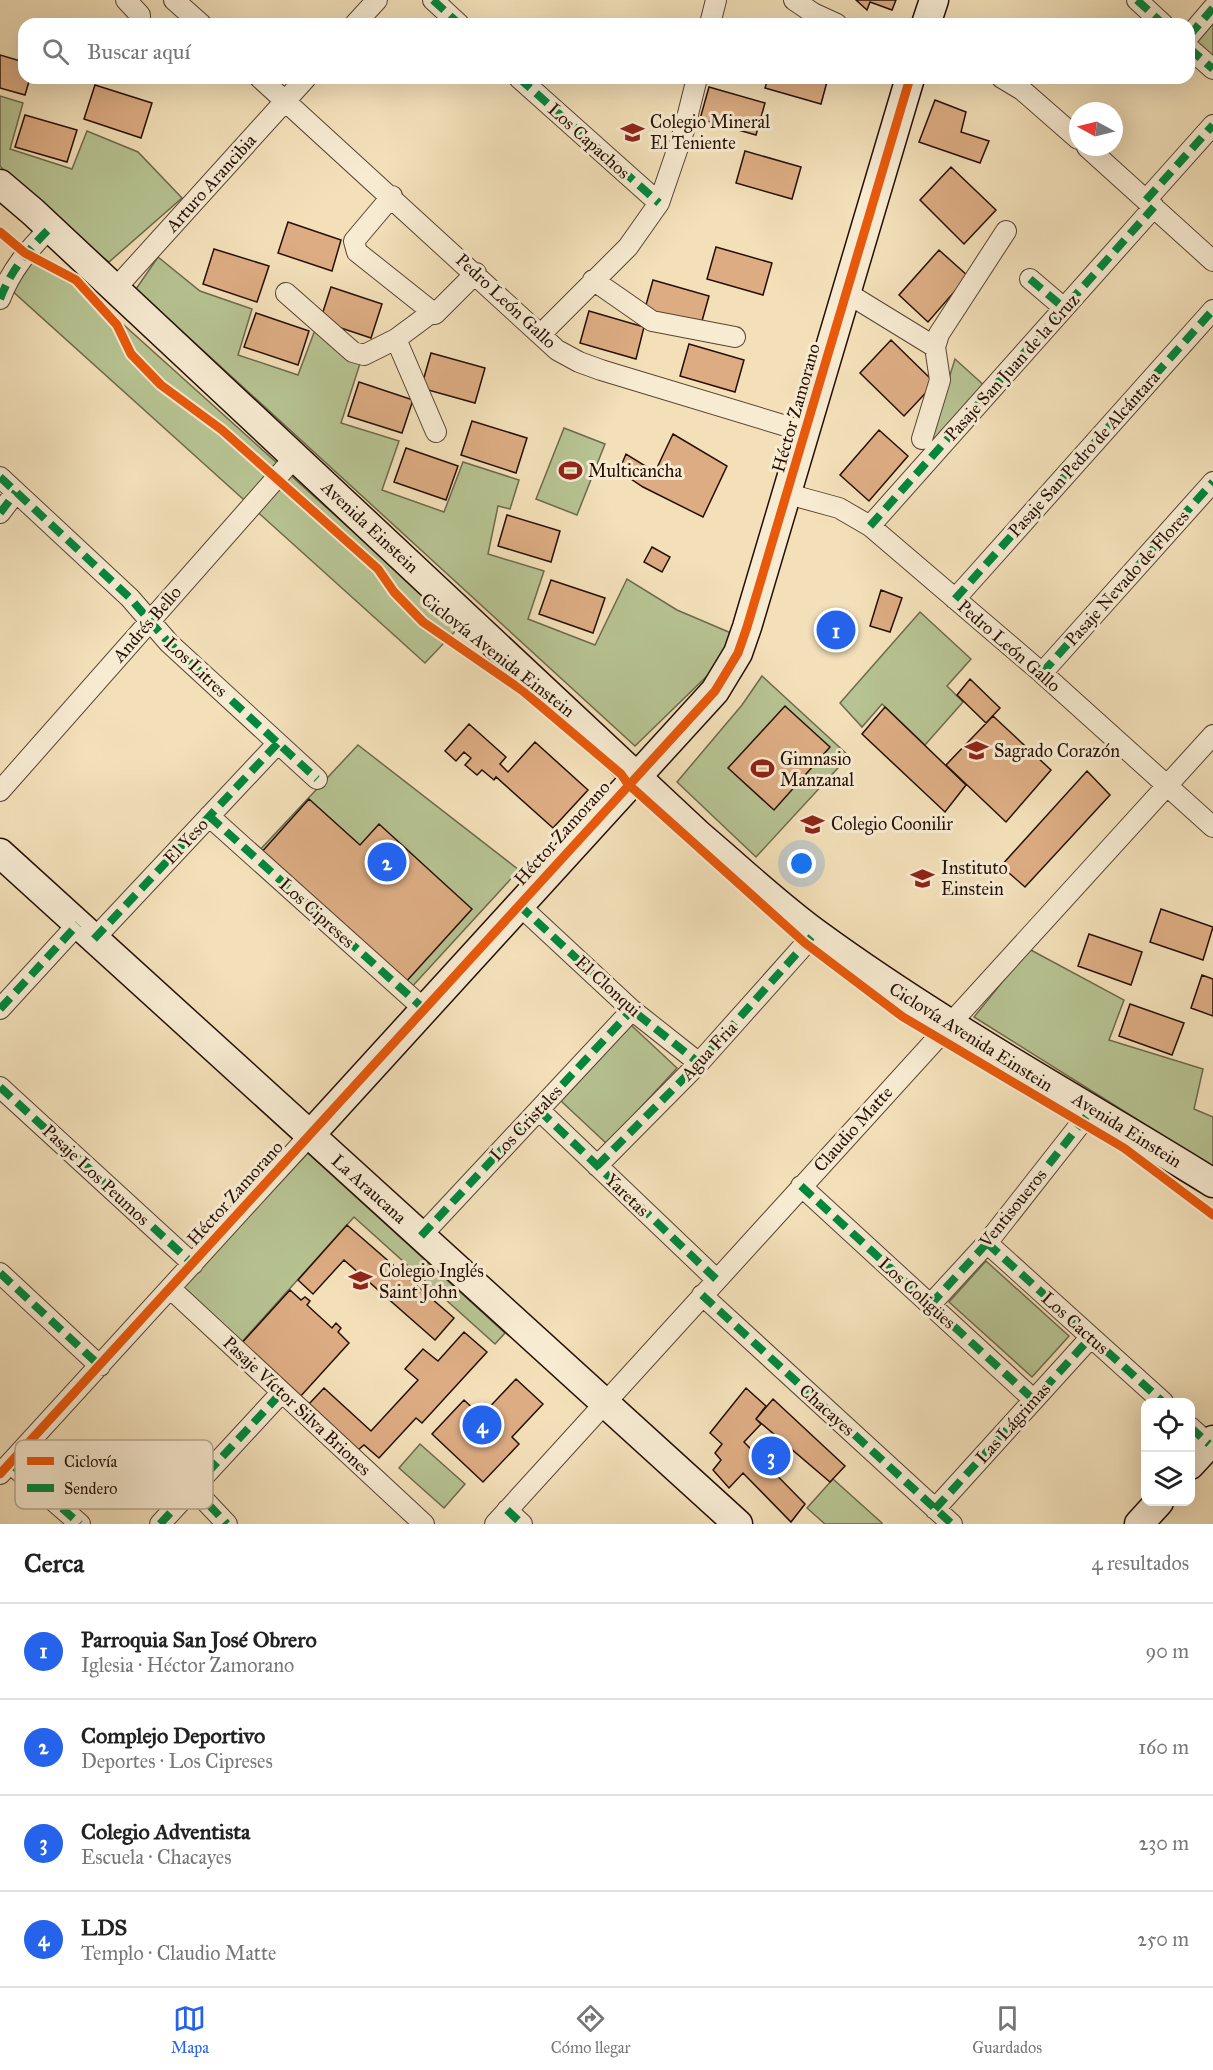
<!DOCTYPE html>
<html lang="es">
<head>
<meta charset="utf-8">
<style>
  body { margin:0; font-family:"IM FELL Great Primer",serif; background:#f2f2f2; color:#222 }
  .controls { position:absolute; right:18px; bottom:18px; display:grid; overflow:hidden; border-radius:12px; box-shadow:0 6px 24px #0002 }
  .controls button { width:54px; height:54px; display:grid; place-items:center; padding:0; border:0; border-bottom:2px solid #e0e0e0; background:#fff; color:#222; font:30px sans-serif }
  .compass { position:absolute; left:1069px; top:102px; width:54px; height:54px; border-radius:50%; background:#fff; box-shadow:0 6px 24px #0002; rotate:277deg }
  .you { position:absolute; left:802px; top:864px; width:21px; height:21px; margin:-15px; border:4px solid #fff; border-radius:50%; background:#1a73e8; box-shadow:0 0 0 9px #1a73e833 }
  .badge { display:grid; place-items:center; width:39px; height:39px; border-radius:50%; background:#2563eb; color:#fff; font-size:20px; font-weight:700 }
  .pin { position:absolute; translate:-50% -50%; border:3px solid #fff; box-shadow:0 2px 6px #0006 }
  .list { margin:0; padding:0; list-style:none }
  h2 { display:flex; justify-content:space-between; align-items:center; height:78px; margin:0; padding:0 24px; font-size:26px }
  h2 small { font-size:20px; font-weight:400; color:#767676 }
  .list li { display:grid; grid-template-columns:39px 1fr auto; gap:18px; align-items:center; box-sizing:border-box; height:96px; padding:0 24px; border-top:2px solid #e0e0e0 }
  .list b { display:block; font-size:22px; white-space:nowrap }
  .list p { margin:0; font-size:20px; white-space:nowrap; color:#767676 }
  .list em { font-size:20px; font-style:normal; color:#767676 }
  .icon { flex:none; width:33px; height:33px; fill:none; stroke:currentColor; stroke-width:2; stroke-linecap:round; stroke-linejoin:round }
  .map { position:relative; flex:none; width:1213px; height:1524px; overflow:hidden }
  .search { position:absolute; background:#fff; box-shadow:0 6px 24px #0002; left:18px; right:18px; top:18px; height:66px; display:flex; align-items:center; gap:15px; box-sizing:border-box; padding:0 21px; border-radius:18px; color:#767676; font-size:22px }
  .sheet { height:462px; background:#fff }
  nav { display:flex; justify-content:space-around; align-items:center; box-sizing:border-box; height:84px; border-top:2px solid #e0e0e0; background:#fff; font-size:16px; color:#767676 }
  nav a { display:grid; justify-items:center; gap:3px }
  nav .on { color:#2563eb }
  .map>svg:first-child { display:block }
  .green { fill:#b7c392; stroke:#6e694c; stroke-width:1.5 }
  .building { fill:#ddac83; stroke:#250f05; stroke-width:1.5 }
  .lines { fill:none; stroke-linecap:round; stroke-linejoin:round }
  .street-casing { stroke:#584332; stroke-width:22 }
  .secondary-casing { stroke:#250f05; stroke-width:31 }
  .street { stroke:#f7ebd2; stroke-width:20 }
  .secondary { stroke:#f7ebd2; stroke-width:28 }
  .quiet { stroke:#00873e; stroke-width:8; stroke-dasharray:15 8; stroke-linecap:butt }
  .cycleway-casing { stroke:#f7ebd2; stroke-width:13 }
  .cycleway { stroke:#e8590c; stroke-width:9 }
  .labels { text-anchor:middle; stroke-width:6; stroke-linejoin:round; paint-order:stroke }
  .poi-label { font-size:18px; fill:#250f05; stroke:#f7ebd2; text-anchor:start }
  .street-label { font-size:18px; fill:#250f05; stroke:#f7ebd2 }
  .key { fill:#f7ebd2; stroke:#b8a994; stroke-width:1.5 }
  .key-label { font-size:16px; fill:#250f05 }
</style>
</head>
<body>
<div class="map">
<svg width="1213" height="1524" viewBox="0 0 1213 1524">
  <rect width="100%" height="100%" fill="#f3e0b9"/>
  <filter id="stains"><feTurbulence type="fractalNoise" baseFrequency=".00333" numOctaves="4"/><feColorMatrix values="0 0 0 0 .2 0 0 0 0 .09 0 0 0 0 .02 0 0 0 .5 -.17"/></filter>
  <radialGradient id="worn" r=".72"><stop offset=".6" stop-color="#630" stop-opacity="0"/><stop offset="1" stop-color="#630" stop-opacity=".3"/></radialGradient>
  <path class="green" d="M1213,18V65L1191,44Z
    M0,96L23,103L10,149L72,169L87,131L138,152L182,198L109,262L38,207L0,166Z
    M31,251L75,281L459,627L425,663L9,288Z
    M158,257L200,291L252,309L238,355L298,375L315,330L364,351L341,423L399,441L382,490L444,512L463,462L519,480L510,509L498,506L488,554L544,571L528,619L595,645L627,579L677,610L731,633L724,655L709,674L635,746L136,289Z
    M955,359L987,388L928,446Z
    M564,428L605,444L577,515L536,499Z
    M920,612L971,659L947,686L963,702L925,745L882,704L862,727L840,703Z
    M762,676L849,756L756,857L677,782L742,705Z
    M358,745L519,870L409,990L257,853Z
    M1029,949L1124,1000L1109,1040L1203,1069L1194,1109L1213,1117V1167L974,1017Z
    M631,1025L677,1068L607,1144L561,1101Z
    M308,1153L505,1333L495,1344L354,1217L240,1344L179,1290Z
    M986,1261L1069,1336L1032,1377L949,1302Z
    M420,1444L465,1484L444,1508L399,1468Z
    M833,1479L882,1523L881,1524H825L807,1508Z"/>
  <path class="building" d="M856,0H896L892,10L870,2L867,10Z
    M0,55L24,62V78H30L25,95L0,88Z
    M768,78H828L821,104L765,88Z
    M95,85L152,103L141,138L84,119Z
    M709,87L765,103L756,135L700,119Z
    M935,100L966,112L961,132L989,141L980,163L919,142Z
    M25,115L77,130L67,162L15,147Z
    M745,151L801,167L792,199L736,183Z
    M951,167L996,210L964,244L920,200Z
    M288,222L341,240L332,271L278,253Z
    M716,247L772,263L763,295L707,279Z
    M214,249L269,266L257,302L203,284Z
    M939,250L968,276L928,322L899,295Z
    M653,280L709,296L700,328L644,312Z
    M331,287L382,304L371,338L320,321Z
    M589,311L644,327L636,359L580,343Z
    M256,313L309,331L298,365L244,347Z
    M891,340L935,383L904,416L860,373Z
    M689,344L744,360L735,392L680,376Z
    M431,353L485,368L475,403L421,388Z
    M359,382L413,400L402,433L348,416Z
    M472,421L527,438L516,473L461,455Z
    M879,430L908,456L869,501L840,475Z
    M673,434L727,466L703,517L643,487L619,471L626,454L655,472Z
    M406,448L458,466L446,500L394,482Z
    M507,515L560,531L551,562L498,546Z
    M652,547L670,557L662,572L644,562Z
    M551,580L605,598L593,633L539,614Z
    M881,590L902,598L890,632L870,626Z
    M970,679L1000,708L986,723L957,695Z
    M785,706L830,747L774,810L728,768Z
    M885,707L966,785L945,812L862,734Z
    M993,716L1051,770L1006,822L946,765Z
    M469,724L506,757L500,764L508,772L535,742L588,790L553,828L496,777L494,780L482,770L477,775L465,765L471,758L464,752L456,761L445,751Z
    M1087,771L1110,795L1025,887L1001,866Z
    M309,799L360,845L379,824L472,909L404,984L260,854Z
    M1161,909L1213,927L1203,960L1150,942Z
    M1089,934L1142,952L1131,985L1078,966Z
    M1202,975L1213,979V1016L1191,1008Z
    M1130,1004L1184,1023L1172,1055L1119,1036Z
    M347,1225L454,1318L435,1340L344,1260L313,1294L298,1280Z
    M290,1290L301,1300L305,1297L310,1301L307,1305L332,1328L336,1323L341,1328L338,1332L349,1343L299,1398L240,1345Z
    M464,1332L487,1352L422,1423L416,1418L379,1458L364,1445L358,1450L308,1405L324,1388L371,1431L418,1380L405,1369L423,1349L438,1361Z
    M516,1379L543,1404L512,1437L519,1444L483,1482L432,1434L464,1400L481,1416Z
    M746,1388L766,1406L756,1419L761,1424L744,1442L805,1504L791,1522L743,1473L729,1488L713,1470L721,1460L715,1453L722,1444L710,1433Z
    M773,1399L845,1466L830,1482L756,1419Z"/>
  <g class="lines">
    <defs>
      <path id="street" d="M126,0L140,15V24
        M174,0L201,24
        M433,0L459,24
        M794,0L813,13L837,24
        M1137,0L1163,24
        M355,24L377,0
        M710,24L716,0
        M1189,36L1213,8
        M1189,48L1213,69
        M260,78L557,350L579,362L601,370L806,432
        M519,78L659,203
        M1002,78L1022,90L1078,139
        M1087,147L1213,261
        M392,196L354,241L357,252L435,314L476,273
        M1146,200L1213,125
        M1030,279L1064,308
        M593,280L652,321L735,337
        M115,289L306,78
        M286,293L353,352L364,355L396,339L431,313
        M847,293L935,347L939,334L1006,231
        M0,299C11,270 28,250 50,228
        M541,334L628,247L659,203L684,130L697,78
        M396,339L436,432
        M922,439L940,380L935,347
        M0,477L130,598L169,643L317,779
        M788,494L839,508L870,526L1042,673L1213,827
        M0,513L16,492
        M870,526L1154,207
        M955,599L1213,310
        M1042,673L1213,482
        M0,791L295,457
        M209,816L424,1009
        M519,905L632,1010L699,1063
        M94,939L278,743
        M0,1009L78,924
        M0,1087L193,1264
        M539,1110L716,1279
        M597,1166L699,1063L815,933
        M801,1186L1034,1400
        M421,1236L632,1010
        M987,1243L1163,1402
        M0,1273L100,1366
        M171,1289L424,1524
        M702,1295L952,1524
        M930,1305L987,1243L1093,1108
        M1190,1427L1209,1444
        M10,1463L80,1524
        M0,1474L310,1135
        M193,1488L227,1524
        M935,1509L1091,1337
        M507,1510L522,1524
        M160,1524L282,1392
        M495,1524L1213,735"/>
      <path id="secondary" d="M926,24L934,0
        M0,184L33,212L699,835C738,868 776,904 817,934C943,1026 1081,1101 1213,1183
        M0,853L738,1524
        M310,1135L715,691L738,653L747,627L910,78
        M1190,1465L1213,1440
        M1139,1524L1159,1502"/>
    </defs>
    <use href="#street" class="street-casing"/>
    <use href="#secondary" class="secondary-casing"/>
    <use href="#street" class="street"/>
    <use href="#secondary" class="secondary"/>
    <path class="quiet" d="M433,0L459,24
      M1137,0L1163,24
      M1189,36L1213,8
      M1189,48L1213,69
      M519,78L659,203
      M1146,200L1213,125
      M1030,279L1064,308
      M0,299C11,270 28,250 50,228
      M0,477L130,598L169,643L317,779
      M0,513L16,492
      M870,526L1154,207
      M955,599L1213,310
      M1042,673L1213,482
      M209,816L424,1009
      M519,905L632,1010L699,1063
      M94,939L278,743
      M0,1009L78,924
      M0,1087L193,1264
      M539,1110L716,1279
      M597,1166L699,1063L815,933
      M801,1186L1034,1400
      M421,1236L632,1010
      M987,1243L1163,1402
      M0,1273L100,1366
      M702,1295L952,1524
      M930,1305L987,1243L1093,1108
      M1190,1427L1209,1444
      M10,1463L80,1524
      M193,1488L227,1524
      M935,1509L1091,1337
      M507,1510L522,1524
      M160,1524L282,1392"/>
    <defs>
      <path id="cycleway" d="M0,232L25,253L76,280L117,325L131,354L161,385L222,430L378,569L394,592L423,622L523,691L621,774L628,784L805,943L903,1017L1124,1148L1213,1215
        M0,1474L715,691L738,653L747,627L910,78"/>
    </defs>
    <use href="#cycleway" class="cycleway-casing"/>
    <use href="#cycleway" class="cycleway"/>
  </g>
  <defs>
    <symbol id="school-bare" viewBox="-9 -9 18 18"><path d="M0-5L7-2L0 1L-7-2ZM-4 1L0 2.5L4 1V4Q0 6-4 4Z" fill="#8f2418" stroke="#f7ebd2" stroke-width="2.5" paint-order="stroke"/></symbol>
    <symbol id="stadium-bare" viewBox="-9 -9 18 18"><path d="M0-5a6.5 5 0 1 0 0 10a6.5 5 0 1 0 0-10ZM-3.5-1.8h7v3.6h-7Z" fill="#8f2418" stroke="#f7ebd2" stroke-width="2.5" paint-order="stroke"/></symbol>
  </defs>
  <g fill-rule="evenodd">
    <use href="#school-bare" x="616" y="116" width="33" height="33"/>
    <use href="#stadium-bare" x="554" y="454" width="33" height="33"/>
    <use href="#school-bare" x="960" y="734" width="33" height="33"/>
    <use href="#stadium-bare" x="746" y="752" width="33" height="33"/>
    <use href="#school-bare" x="796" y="808" width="33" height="33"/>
    <use href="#school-bare" x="906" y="862" width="33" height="33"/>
    <use href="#school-bare" x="344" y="1264" width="33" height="33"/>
  </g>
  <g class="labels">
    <g class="poi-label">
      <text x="650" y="128">Colegio Mineral<tspan x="650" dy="21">El Teniente</tspan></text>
      <text x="588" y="477">Multicancha</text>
      <text x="994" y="757">Sagrado Corazón</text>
      <text x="780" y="765">Gimnasio<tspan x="780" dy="21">Manzanal</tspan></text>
      <text x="831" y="830">Colegio Coonilir</text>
      <text x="941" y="874">Instituto<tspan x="941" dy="21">Einstein</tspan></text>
      <text x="379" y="1277">Colegio Inglés<tspan x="379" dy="21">Saint John</tspan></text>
    </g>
    <g class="street-label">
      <text transform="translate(589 141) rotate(42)" y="6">Los Capachos</text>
      <text transform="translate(211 183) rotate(-48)" y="6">Arturo Arancibia</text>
      <text transform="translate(506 301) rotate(43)" y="6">Pedro León Gallo</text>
      <text transform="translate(1012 367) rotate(-48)" y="6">Pasaje San Juan de la Cruz</text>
      <text transform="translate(796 408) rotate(-74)" y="6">Héctor Zamorano</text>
      <text transform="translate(1084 454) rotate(-48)" y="6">Pasaje San Pedro de Alcántara</text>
      <text transform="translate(370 527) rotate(43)" y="6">Avenida Einstein</text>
      <text transform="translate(1127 578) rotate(-48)" y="6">Pasaje Nevado de Flores</text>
      <text transform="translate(147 624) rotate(-49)" y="6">Andrés Bello</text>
      <text transform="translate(1009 646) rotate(41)" y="6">Pedro León Gallo</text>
      <text transform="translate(498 655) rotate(38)" y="6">Ciclovía Avenida Einstein</text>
      <text transform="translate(196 667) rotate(43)" y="6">Los Litres</text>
      <text transform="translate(562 833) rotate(-48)" y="6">Héctor Zamorano</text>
      <text transform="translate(186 841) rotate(-47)" y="6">El Yeso</text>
      <text transform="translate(317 913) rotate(42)" y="6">Los Cipreses</text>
      <text transform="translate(608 986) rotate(42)" y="6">El Clonqui</text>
      <text transform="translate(971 1037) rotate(32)" y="6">Ciclovía Avenida Einstein</text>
      <text transform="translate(709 1051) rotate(-47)" y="6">Agua Fria</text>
      <text transform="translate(526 1123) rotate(-47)" y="6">Los Cristales</text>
      <text transform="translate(853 1129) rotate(-48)" y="6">Claudio Matte</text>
      <text transform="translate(1127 1130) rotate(32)" y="6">Avenida Einstein</text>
      <text transform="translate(96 1175) rotate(43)" y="6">Pasaje Los Peumos</text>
      <text transform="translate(369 1189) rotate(42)" y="6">La Araucana</text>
      <text transform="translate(235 1193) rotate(-48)" y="6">Héctor Zamorano</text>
      <text transform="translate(627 1195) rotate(44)" y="6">Yaretas</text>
      <text transform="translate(1013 1208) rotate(-51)" y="6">Ventisoueros</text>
      <text transform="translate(917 1293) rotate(42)" y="6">Los Coligües</text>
      <text transform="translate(1075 1323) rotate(42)" y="6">Los Cactus</text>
      <text transform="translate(297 1406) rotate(43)" y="6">Pasaje Víctor Silva Briones</text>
      <text transform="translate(827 1410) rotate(42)" y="6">Chacayes</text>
      <text transform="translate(1013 1423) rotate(-48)" y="6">Las Lágrimas</text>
    </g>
  </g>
  <rect x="15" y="1440" width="198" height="69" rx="9" class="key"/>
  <rect x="27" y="1457" width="27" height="8" fill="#e8590c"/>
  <rect x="27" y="1484" width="27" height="8" fill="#00873e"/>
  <g class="key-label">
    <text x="64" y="1467">Ciclovía</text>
    <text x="64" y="1494">Sendero</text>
  </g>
  <rect width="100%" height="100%" filter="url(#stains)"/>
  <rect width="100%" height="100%" fill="url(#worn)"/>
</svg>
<div class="controls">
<button><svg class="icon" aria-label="locate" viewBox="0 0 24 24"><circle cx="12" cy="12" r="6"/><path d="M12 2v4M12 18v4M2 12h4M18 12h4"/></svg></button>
<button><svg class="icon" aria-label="layers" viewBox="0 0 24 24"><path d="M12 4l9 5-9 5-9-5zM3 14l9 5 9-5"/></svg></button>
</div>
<svg class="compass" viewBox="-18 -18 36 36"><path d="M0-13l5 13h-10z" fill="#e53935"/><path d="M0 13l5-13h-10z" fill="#767676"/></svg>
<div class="you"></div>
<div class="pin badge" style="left:836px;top:630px">1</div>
<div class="pin badge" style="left:387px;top:862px">2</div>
<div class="pin badge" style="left:771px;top:1456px">3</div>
<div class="pin badge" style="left:482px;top:1425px">4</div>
<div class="search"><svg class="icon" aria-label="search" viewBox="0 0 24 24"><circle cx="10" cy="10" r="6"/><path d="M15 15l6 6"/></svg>Buscar aquí</div>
</div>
<section class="sheet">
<h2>Cerca<small>4 resultados</small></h2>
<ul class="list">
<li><span class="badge">1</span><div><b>Parroquia San José Obrero</b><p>Iglesia · Héctor Zamorano</p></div><em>90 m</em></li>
<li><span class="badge">2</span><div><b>Complejo Deportivo</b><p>Deportes · Los Cipreses</p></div><em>160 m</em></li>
<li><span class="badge">3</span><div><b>Colegio Adventista</b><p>Escuela · Chacayes</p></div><em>230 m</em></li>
<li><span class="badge">4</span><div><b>LDS</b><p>Templo · Claudio Matte</p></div><em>250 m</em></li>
</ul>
</section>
<nav>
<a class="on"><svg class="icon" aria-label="map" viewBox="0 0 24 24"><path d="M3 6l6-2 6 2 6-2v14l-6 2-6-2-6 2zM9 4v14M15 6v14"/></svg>Mapa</a>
<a><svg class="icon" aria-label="directions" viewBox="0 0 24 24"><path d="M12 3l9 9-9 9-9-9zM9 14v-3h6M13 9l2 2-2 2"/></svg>Cómo llegar</a>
<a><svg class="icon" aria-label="saved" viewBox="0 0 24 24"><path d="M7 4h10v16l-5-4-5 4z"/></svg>Guardados</a>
</nav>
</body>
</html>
